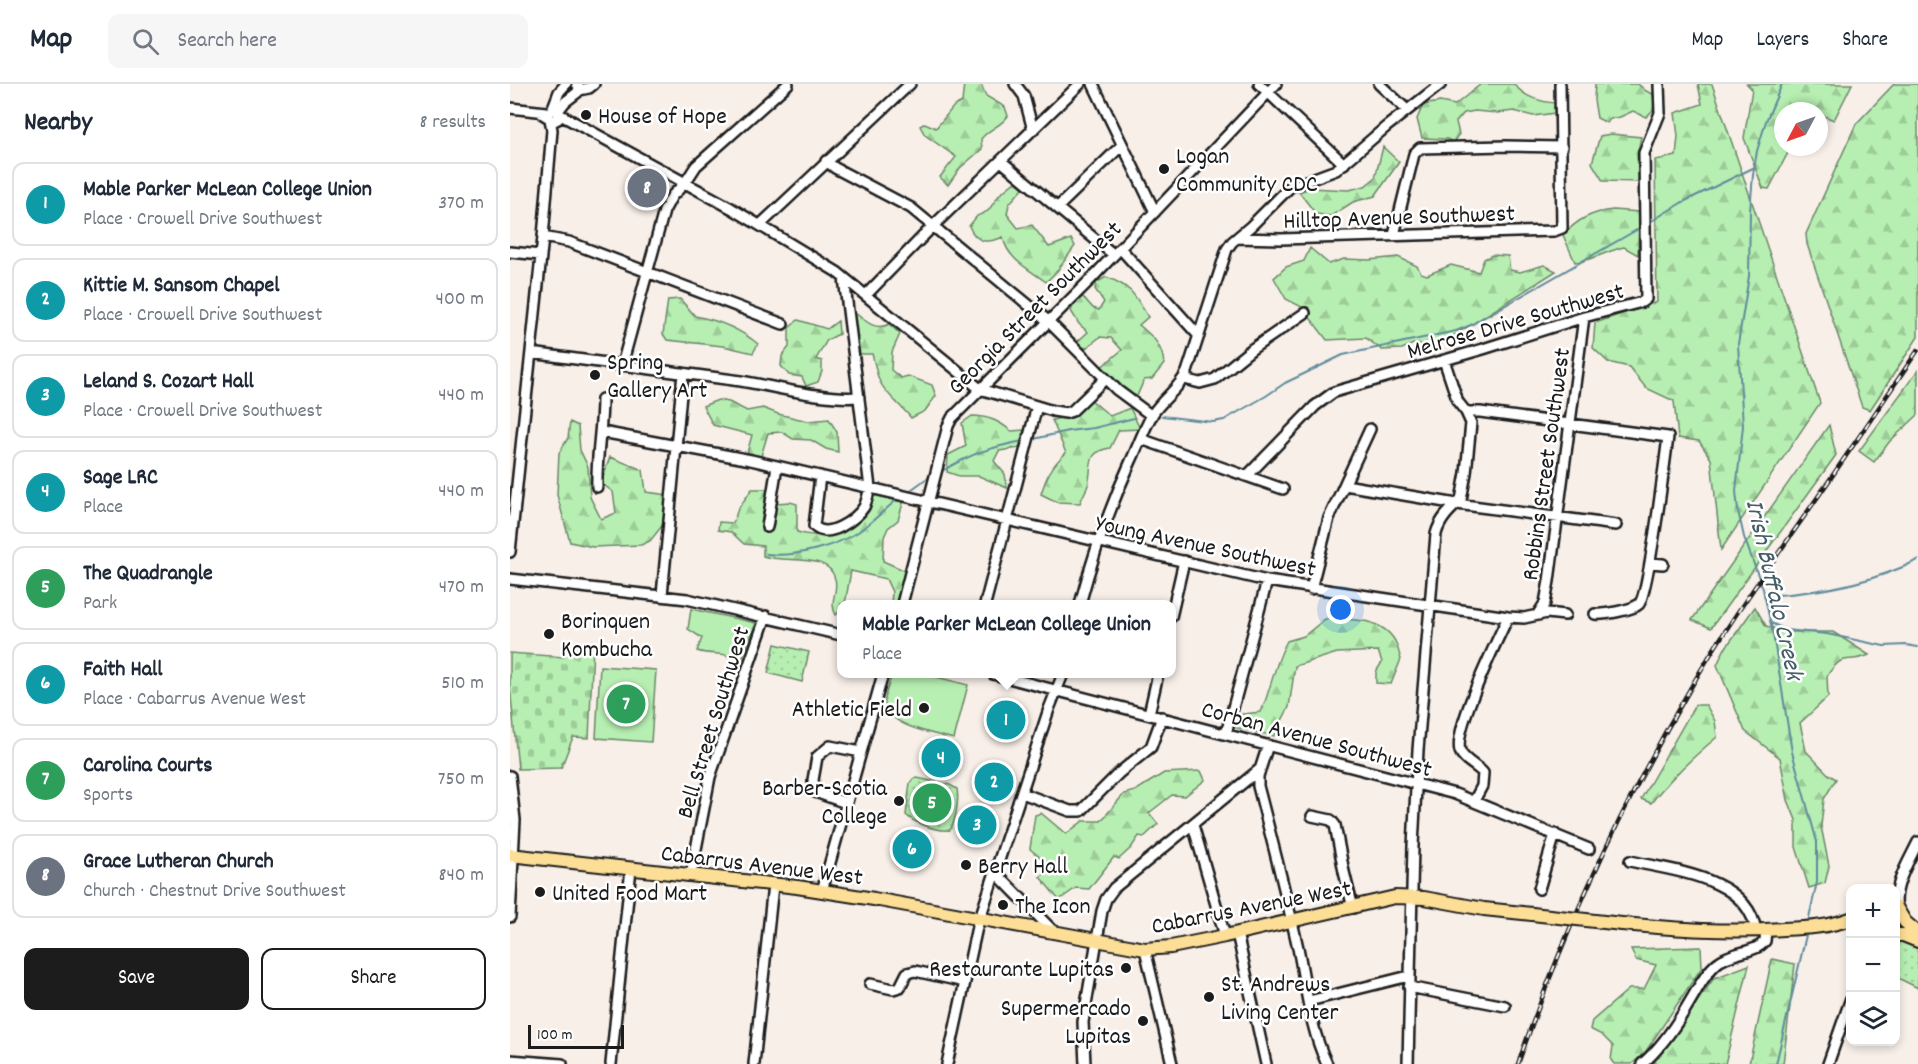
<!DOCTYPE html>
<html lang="en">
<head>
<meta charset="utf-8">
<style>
  body { margin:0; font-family:Dekko,sans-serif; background:#f6f6f7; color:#1f2937 }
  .controls { position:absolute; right:18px; bottom:18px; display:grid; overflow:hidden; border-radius:12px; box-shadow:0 3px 9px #0003 }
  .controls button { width:54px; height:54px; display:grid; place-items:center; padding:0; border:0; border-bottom:2px solid #e0e1e3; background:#fff; color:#1f2937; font:30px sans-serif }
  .compass { position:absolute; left:1264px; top:18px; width:54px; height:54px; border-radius:50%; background:#fff; box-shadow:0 3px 9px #0003; rotate:229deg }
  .scale { position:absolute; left:18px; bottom:15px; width:96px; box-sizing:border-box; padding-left:6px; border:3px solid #1c1c1c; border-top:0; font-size:16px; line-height:21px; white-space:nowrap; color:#1c1c1c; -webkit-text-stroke:4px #fff; paint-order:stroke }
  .you { position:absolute; left:831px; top:526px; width:21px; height:21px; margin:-15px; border:4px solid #fff; border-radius:50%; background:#1a73e8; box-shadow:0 0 0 9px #1a73e833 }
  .badge { display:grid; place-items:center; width:39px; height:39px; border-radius:50%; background:#1c1c1c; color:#fff; font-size:20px; font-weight:700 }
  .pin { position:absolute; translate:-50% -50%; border:3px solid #fff; box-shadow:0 2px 6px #0006 }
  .popup { position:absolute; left:327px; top:516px; width:339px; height:78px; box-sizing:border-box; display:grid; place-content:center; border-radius:12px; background:#fff; filter:drop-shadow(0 2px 4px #0005); font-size:20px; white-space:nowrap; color:#747a83 }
  .popup b { font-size:22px; color:#1f2937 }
  .popup::after { content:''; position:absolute; left:50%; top:100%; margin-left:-12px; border:12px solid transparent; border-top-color:#fff }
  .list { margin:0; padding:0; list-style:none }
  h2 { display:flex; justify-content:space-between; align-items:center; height:78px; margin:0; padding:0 24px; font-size:26px }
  h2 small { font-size:20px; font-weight:400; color:#747a83 }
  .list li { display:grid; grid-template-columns:39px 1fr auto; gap:18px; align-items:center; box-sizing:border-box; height:84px; margin:0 12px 12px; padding:0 12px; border:2px solid #e0e1e3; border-radius:12px }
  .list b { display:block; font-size:22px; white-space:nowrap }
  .list p { margin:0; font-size:20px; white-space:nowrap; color:#747a83 }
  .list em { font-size:20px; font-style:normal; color:#747a83 }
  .actions { display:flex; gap:12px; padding:18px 24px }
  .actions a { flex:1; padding:14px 0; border:2px solid #1c1c1c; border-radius:12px; text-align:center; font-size:21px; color:#1c1c1c }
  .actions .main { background:#1c1c1c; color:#fff }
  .icon { flex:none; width:33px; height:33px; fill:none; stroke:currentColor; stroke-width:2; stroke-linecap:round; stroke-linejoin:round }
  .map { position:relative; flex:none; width:1408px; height:980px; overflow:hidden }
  header { display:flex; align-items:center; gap:36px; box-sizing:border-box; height:84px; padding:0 30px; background:#fff; border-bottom:2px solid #e0e1e3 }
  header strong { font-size:28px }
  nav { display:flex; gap:33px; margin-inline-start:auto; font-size:21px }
  .search { width:420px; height:54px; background:#f6f6f7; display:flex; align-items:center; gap:15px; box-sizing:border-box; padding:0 21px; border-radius:12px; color:#747a83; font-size:22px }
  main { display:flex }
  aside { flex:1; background:#fff }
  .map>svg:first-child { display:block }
  .grass { fill:#b7efb2; stroke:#6a8667; stroke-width:1.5 }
  .forest { fill:url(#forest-firs); stroke:#6a8667; stroke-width:1.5 }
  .cemetery { fill:url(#cemetery-stones); stroke:#6a8667; stroke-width:1.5 }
  .park { fill:url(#park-dots); stroke:#6a8667; stroke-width:1.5 }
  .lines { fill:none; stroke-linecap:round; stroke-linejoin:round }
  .stream { stroke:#608b9b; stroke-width:2 }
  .minor-casing { stroke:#1c1c1c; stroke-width:14 }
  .major-casing { stroke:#1c1c1c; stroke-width:16 }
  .minor { stroke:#fff; stroke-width:9 }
  .major { stroke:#fdde96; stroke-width:12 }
  .rail-casing { stroke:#1c1c1c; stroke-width:4.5 }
  .rail { stroke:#fff; stroke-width:2; stroke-dasharray:7; stroke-linecap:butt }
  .major-bridge-casing { stroke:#1c1c1c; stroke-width:16; stroke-linecap:butt }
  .major-bridge { stroke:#fdde96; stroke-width:12 }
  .poi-dot { fill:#1c1c1c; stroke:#fff; stroke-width:2 }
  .labels { text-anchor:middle; stroke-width:5; stroke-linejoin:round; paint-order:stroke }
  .poi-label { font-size:24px; fill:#1c1c1c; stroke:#fff; text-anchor:start }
  .street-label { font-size:24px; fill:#1c1c1c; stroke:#fff }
  .water-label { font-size:26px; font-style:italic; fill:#445d66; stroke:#fff }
</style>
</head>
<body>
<header>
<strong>Map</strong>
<div class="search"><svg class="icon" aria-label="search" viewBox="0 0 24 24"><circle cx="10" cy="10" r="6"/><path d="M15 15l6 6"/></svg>Search here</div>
<nav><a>Map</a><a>Layers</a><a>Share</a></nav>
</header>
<main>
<aside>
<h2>Nearby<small>8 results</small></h2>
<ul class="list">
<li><span class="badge" style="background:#0f9aa8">1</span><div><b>Mable Parker McLean College Union</b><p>Place · Crowell Drive Southwest</p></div><em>370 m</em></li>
<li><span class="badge" style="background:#0f9aa8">2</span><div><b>Kittie M. Sansom Chapel</b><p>Place · Crowell Drive Southwest</p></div><em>400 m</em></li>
<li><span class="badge" style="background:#0f9aa8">3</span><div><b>Leland S. Cozart Hall</b><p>Place · Crowell Drive Southwest</p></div><em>440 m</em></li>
<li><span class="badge" style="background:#0f9aa8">4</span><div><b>Sage LRC</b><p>Place</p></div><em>440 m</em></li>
<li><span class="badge" style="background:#2e9e5b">5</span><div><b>The Quadrangle</b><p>Park</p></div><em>470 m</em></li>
<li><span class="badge" style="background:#0f9aa8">6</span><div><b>Faith Hall</b><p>Place · Cabarrus Avenue West</p></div><em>510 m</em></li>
<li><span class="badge" style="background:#2e9e5b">7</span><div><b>Carolina Courts</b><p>Sports</p></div><em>750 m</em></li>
<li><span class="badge" style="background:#6b7280">8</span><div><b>Grace Lutheran Church</b><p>Church · Chestnut Drive Southwest</p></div><em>840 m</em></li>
</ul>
<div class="actions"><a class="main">Save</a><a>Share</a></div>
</aside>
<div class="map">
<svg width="1408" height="980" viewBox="0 0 1408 980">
  <defs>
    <pattern id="forest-firs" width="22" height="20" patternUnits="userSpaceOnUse" patternTransform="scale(1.5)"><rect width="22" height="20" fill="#b7efb2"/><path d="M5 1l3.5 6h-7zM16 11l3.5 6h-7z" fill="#9dcc98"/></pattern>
    <pattern id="cemetery-stones" width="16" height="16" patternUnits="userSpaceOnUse" patternTransform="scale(1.5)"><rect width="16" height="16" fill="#b7efb2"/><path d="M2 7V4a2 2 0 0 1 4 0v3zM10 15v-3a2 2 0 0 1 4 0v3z" fill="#9dcc98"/></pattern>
    <pattern id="park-dots" width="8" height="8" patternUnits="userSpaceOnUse" patternTransform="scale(1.5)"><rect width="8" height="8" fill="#b7efb2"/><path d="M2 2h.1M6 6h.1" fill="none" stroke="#9dcc98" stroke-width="1.8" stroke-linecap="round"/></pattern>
  </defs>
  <rect width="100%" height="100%" fill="#f8efe9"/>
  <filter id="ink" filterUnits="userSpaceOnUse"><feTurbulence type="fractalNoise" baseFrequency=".0167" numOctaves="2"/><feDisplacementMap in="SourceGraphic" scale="12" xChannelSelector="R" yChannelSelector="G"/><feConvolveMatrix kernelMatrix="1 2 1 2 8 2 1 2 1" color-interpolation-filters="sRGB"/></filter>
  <g filter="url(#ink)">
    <path class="grass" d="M181,525L246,539L230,581C212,563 208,574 187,567L192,554L178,545Z
      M90,582L146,586L141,658L86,654Z
      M382,590H415L458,601L444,655C426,650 380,643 375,621C373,613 380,598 382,590Z"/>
    <path class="forest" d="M454,0H471L476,12L495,23L498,32C489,44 481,43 471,55L472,65L450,84L438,101L430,93L446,73L415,51L410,42L415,39L426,44L444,22L452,18Z
      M971,0H1004C1014,13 1030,18 1046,19L1045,29L1023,32L1004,27L987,29L965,27L954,29L946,38L949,50L943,58L937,55L912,54L907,35L913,21L930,18L945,21Z
      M1085,0H1128L1136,7L1143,10L1145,24L1136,33L1123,27L1110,33L1100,35L1097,39L1087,34L1084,16Z
      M1188,0H1202L1310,319L1211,466L1201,375L1189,357L1168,354L1164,317L1136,304L1119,283L1098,278L1083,264L1085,239L1147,218L1145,76L1166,72L1168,52L1165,29L1192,20Z
      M1237,0H1342L1324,36L1309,30V27H1273V63H1281L1259,105L1253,104L1234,54L1242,5Z
      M1384,0H1408V253L1360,326L1352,323L1297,160L1296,150L1346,40Z
      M1101,50L1131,53L1127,71L1129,98L1093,97L1082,79L1090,52Z
      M873,63L889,78L865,112L843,118L821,132L806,130L789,108L800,104L839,106L855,102L865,94Z
      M506,97L513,104L499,120L497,130L508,144L522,141L539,163L561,155L565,162L547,187L536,198C519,185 497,175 493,153C477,160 466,159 459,142L467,132L478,127L490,110Z
      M1103,126L1129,128L1128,171L1114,163C1096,167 1082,177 1065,178L1053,151C1068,135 1082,128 1103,126Z
      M800,164L819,180L834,175L859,176L888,173L907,182L911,189L917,191L941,181L969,188L974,175L982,171L998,172L1000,186L1010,188L1034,181L1046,187L929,261L903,260L892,265L872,266L856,254L817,256L792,223L776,215L764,194L776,183L794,177Z
      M596,193C621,202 625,211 638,233L629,241C643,253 652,260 654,280L642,295L634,296L627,312L616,309L590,284L612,266L601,254L590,253L576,264L568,262L567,258L578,248L569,240L561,227L565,217L573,213L583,224L589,226L594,218L585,205L586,199Z
      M170,215L185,232C207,236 230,245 248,260L243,269L213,262L157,256L153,250L158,216Z
      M344,228C354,236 366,248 379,240L390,250L382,268L381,286L391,294L398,292L422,301L426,312L415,327L401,334C391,321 377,312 370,298C366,290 365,279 362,270H350L342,237Z
      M288,236L317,245L328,237L329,250L317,256L306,275L312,277V287L308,298L296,302L292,293L279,291L271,282L272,272L279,263V244Z
      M1408,286V331L1380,357L1364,378L1349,367Z
      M580,315L600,332L620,324L630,345L609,346L600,364C575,368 583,382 578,401C576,407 572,413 570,419L547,418L531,410C536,393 542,381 556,369L542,336L560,332Z
      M208,316L219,318L237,327L253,324L268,330L298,337L319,335L327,348L328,368L316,365L301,356L283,355L272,348L258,349L251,372L237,369L242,351L203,341L193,322Z
      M462,332C478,332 489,337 501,347L514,346L509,364L489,367L484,377L495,390L497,404L469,392H449L437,388L438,371L456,362L452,339Z
      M60,338L68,342L70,366L78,383L80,413L91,435L106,429L103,408L91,399L100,373L133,386L136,408L158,411L152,442L140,457L131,461L83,463L60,458L47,411L49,369L58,354Z
      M1319,341L1326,371L1201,544L1182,536Z
      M242,405H259L254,443H262L266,419L280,418L287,420V448C322,459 347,439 364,410L394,416L388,436L378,444L374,453L373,477L398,488L389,520H381L382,508L376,495L341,487L335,520H331V526L326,531C318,517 329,508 325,495C319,468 276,480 253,472V462L234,460L221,448L208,446L209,438L223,439L228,425Z
      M1245,523L1256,542L1277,548H1323L1359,571C1337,581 1334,566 1317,592L1318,613L1290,639L1296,667L1318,690L1326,695L1314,715L1311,742L1319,782L1315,799L1299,804L1286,763V736L1278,716L1270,674L1235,647L1207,581L1214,566Z
      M815,535C839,535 871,533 885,557C888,563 889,570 891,575L881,600L866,599V588L872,578L868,567L827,569L785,582L779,623L764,652L722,643L725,631L751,628C761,605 765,578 777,557L794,552Z
      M1185,621H1196L1205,637L1207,653C1183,673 1160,694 1141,719L1131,715Z
      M691,687L695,696L675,712L662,711L639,729L648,740L634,753L629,752L621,764L609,775L604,773L579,805L566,804L549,816L530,793L543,784L520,765L525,731L531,729L556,750L573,737H591L614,710L625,707L654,689Z
      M1191,863L1192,883L1136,967L1122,980H1104L1101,976L1103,962L1092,951L1080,945L1082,937L1119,905H1134L1146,881L1126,876L1121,865Z
      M1262,875L1285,880L1273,980H1239Z
      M1239,881L1215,980H1143L1204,894Z"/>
    <path class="cemetery" d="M56,559L83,561L79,654L63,653L51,684L8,685L0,602V569L54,573Z"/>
    <path class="park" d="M265,560L299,568L292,598L258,589Z
      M407,694L440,701L447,705C449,715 446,737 440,746C428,748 404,739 396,731L400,699L403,695Z
      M1386,854L1408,860V904L1386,893Z"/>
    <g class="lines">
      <path class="stream" d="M1272,0L1256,37L1247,67L1243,91L1240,127L1239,192L1228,260L1233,342L1226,407L1228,427L1234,453L1253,505L1263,550L1282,668L1307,758V798L1298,838
        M1140,138L1171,119L1245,83
        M652,332L703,338L714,336L756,312L775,299L833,271L946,247L961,241L1130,144
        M524,355L558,347L584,344L624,334
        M432,387C463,369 478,364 513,357
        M398,408L420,392
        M257,470C284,474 326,462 348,448C363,438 375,425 388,415
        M1254,512C1307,509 1360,500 1408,476
        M1261,539L1276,546L1317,550L1374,562L1396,561L1408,563
        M1266,980L1297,847"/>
      <defs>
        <path id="minor" d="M505,0L514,12L523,46
          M583,0L645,128
          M749,0L834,80
          M869,0L897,26
          M69,6L79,4L84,0
          M0,24L36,28
          M42,26L49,8L56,0
          M48,27L55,18L68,8L69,3L67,0
          M31,29L44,37L48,35L49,29L47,26H42L38,30L39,33
          M49,30L221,124L327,188L470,305L543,327L556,329L562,327L595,295
          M316,77L325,84L401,124L538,237L607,306L642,332
          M491,77L604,171
          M548,123L612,61
          M250,141L400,0
          M884,151L904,70L910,64L996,62L1052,63
          M33,153L59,158L273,240
          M727,154L771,155L1044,147L1052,144L1050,0
          M610,164L689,252
          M0,168L31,171
          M356,211L423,142L570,0
          M21,269C91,279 161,287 231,297C268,303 313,316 349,313
          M112,281L154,127L162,112L175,99L186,82L278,0
          M674,295L690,299L705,295L742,265L795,229
          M956,328H970L1158,353C1155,376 1138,512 1129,520C1123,526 1093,531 1085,530
          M92,348L241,376L757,497L998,533L1014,534L1037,529L1055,531
          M631,355L773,405
          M310,392L304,442C317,456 346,436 354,423C357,417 358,410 360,404L334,194
          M737,392L805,322L824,308L973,265L1074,233L1132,218L1136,215L1134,69L1150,29L1149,0
          M835,401L947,420L1106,441
          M87,403C86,373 92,345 92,315
          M257,443L267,382
          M0,468L33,153L42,46L40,35
          M1140,479L1153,480
          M0,495L177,515L331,551
          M801,505L819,434L860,345
          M152,511L173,289
          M392,520L438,342L442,334L582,194L766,0
          M475,520L527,322
          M570,520C583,471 600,423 621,377C628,362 634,345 642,331C652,315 669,305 677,288L717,165L722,158L741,142L780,103L826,86L876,43L931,0
          M1028,530L1035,519L1039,497L1074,233
          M661,533L674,477
          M483,590L945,710L1079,765
          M639,630L648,590
          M716,650L757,497
          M758,661L748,692V702C762,756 776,810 788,864C796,902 800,945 817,980
          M0,692L5,736L0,833
          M512,709L560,727H571L609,689L641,663L652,633
          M964,717L972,702L973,689C967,682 953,676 950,667C943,645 987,557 998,533
          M336,719L305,708L303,696L307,673L320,662L351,668
          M802,732L821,736L825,741L834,788L843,824
          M683,741L715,852
          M1120,777C1163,787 1238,793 1246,847
          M485,788L545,849
          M181,791L200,693L256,532
          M1029,805L1045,750
          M312,807L373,590
          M1387,825C1382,803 1399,777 1408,758
          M727,849L756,980
          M635,865L662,980
          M360,900L383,905L390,903L397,889L405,887L455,898
          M899,903L995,922
          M799,917L899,892
          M0,976L52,980
          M101,980L121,784
          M244,980L263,801
          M437,980L467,843L539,625L553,590
          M575,980L573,938L592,827L596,815L604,804L750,685
          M898,980L903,762L908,666L926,450C930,435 940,426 951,416L956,389L961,339L956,328L948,318L934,276
          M1132,980C1152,963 1169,937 1182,914C1189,902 1195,890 1206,880C1220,867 1245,870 1255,857L1256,847
          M1318,980L1340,917"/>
        <path id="major" d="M0,771L287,803L364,815L635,865L661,863L715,852L885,813L914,814L974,825L1022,830
          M1386,823L1395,838L1408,849
          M1112,840C1167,845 1218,849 1273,845C1296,844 1319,843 1340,835
          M1386,851H1393L1408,857"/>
      </defs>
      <use href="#minor" class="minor-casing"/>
      <use href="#major" class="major-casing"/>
      <use href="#minor" class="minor"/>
      <use href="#major" class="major"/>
      <defs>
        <path id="rail" d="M1008,980C1053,850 1110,724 1180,605C1215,543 1257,486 1298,427C1335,374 1371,320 1408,266"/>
      </defs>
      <use href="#rail" class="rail-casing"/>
      <use href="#rail" class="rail"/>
      <defs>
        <path id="major-bridge" d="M1022,830L1112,840"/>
      </defs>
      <use href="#major-bridge" class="major-bridge-casing"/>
      <use href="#major-bridge" class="major-bridge"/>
    </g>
  </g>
  <g class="poi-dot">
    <circle cx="76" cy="31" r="6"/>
    <circle cx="654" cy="85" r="6"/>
    <circle cx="85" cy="291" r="6"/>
    <circle cx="39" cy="550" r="6"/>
    <circle cx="414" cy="624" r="6"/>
    <circle cx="389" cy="717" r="6"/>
    <circle cx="456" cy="781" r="6"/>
    <circle cx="30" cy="808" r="6"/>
    <circle cx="493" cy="821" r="6"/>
    <circle cx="616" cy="884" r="6"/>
    <circle cx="699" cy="913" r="6"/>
    <circle cx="633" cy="937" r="6"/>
  </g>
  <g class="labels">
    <g class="poi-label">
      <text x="88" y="39">House of Hope</text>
      <text x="666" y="79">Logan<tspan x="666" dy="28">Community CDC</tspan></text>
      <text x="97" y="285">Spring<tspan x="97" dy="28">Gallery Art</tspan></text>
      <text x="51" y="544">Borinquen<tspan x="51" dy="28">Kombucha</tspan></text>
      <text x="402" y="632" text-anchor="end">Athletic Field</text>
      <text x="377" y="711" text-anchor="end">Barber-Scotia<tspan x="377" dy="28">College</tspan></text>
      <text x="468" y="789">Berry Hall</text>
      <text x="42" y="816">United Food Mart</text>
      <text x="505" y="829">The Icon</text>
      <text x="604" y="892" text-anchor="end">Restaurante Lupitas</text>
      <text x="711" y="907">St. Andrews<tspan x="711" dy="28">Living Center</tspan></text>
      <text x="621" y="931" text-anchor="end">Supermercado<tspan x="621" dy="28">Lupitas</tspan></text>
    </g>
    <g class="street-label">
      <text transform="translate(889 132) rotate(-2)" y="8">Hilltop Avenue Southwest</text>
      <text transform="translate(524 223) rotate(-45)" y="8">Georgia Street Southwest</text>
      <text transform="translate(1005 236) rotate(-16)" y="8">Melrose Drive Southwest</text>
      <text transform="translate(1035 380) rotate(-82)" y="8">Robbins Street Southwest</text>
      <text transform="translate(696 461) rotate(12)" y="8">Young Avenue Southwest</text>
      <text transform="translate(202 638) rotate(-73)" y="8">Bell Street Southwest</text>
      <text transform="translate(807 654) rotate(15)" y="8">Corban Avenue Southwest</text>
      <text transform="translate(252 780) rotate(7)" y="8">Cabarrus Avenue West</text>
      <text transform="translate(741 822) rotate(-11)" y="8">Cabarrus Avenue West</text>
    </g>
    <g class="water-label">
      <text transform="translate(1266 505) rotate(77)" y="9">Irish Buffalo Creek</text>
    </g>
  </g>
</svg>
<div class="controls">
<button>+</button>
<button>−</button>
<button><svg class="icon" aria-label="layers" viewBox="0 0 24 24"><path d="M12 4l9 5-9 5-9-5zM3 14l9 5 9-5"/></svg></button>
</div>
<svg class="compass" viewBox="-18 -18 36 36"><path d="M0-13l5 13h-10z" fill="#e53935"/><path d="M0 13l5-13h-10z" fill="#747a83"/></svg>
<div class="scale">100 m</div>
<div class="you"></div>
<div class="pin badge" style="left:496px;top:636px;background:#0f9aa8">1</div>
<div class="popup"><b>Mable Parker McLean College Union</b>Place</div>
<div class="pin badge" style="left:484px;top:698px;background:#0f9aa8">2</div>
<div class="pin badge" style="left:467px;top:741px;background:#0f9aa8">3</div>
<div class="pin badge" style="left:431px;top:674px;background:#0f9aa8">4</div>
<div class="pin badge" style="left:422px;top:719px;background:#2e9e5b">5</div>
<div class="pin badge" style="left:402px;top:765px;background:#0f9aa8">6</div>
<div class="pin badge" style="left:116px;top:620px;background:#2e9e5b">7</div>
<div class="pin badge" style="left:137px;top:104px;background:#6b7280">8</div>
</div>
</main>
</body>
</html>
